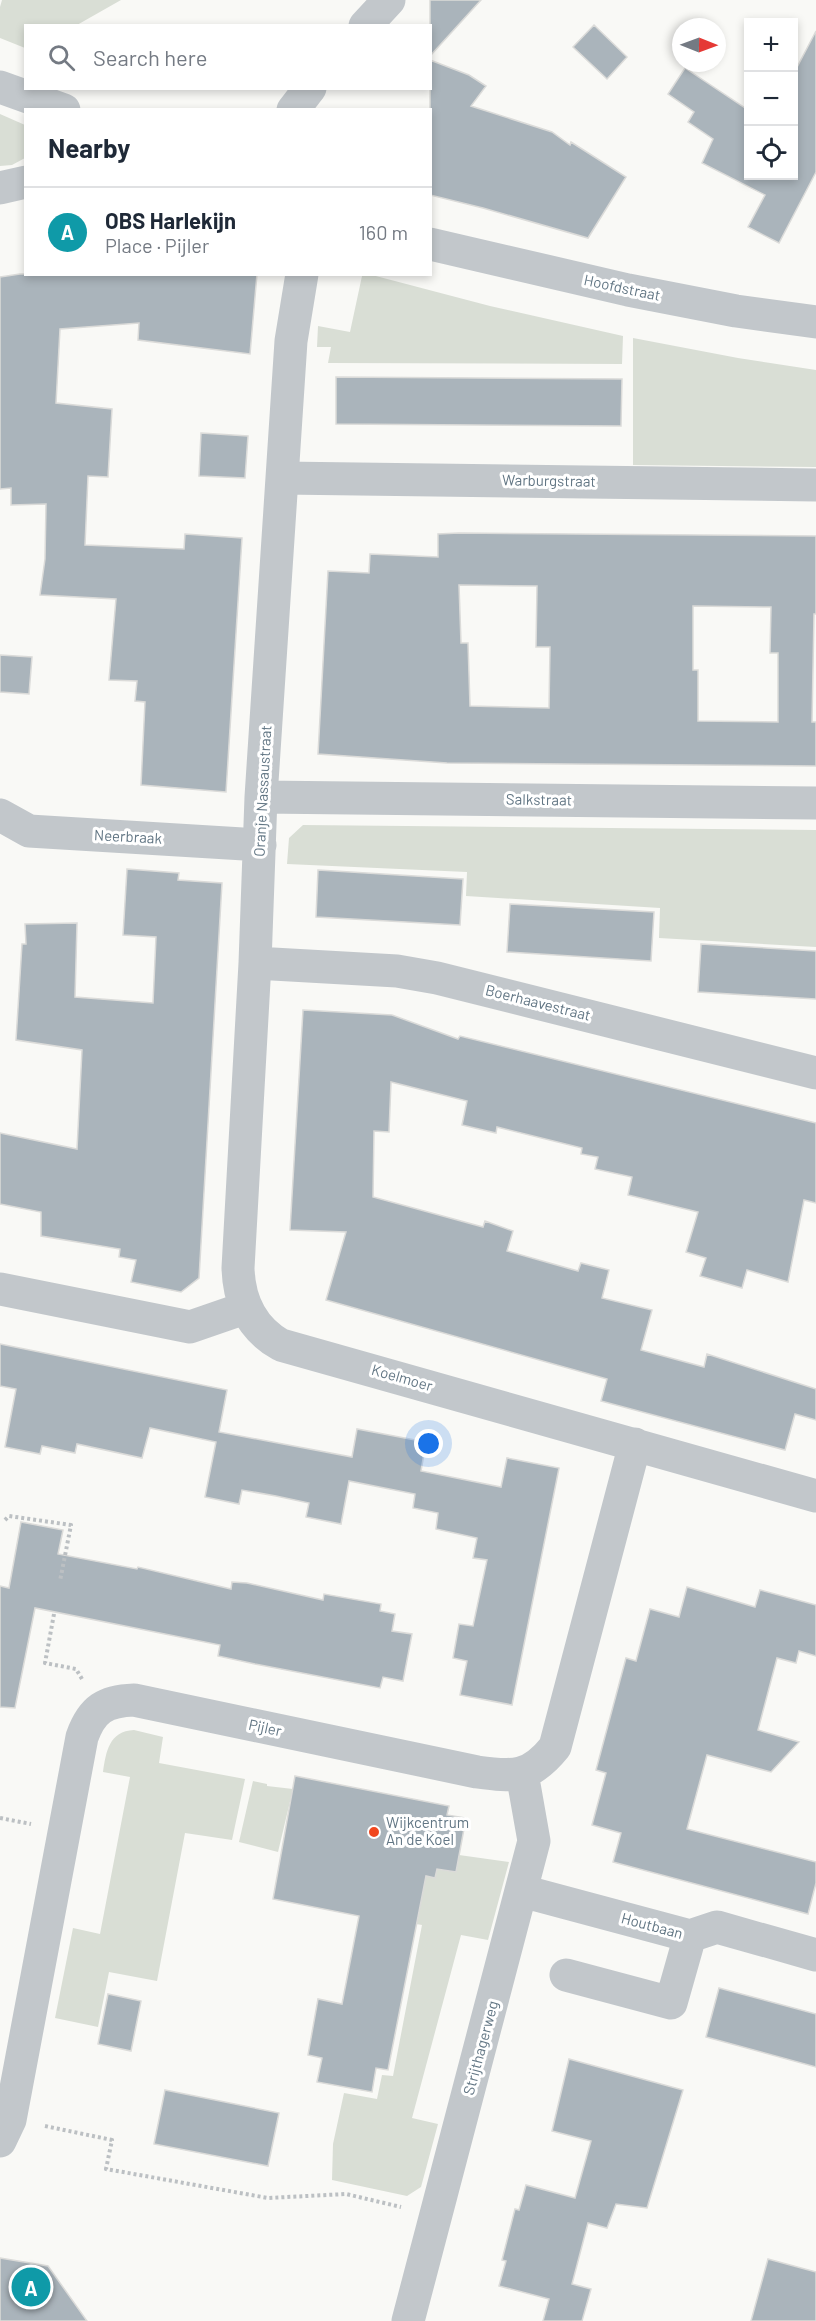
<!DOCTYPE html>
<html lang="en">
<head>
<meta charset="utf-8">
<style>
  body { margin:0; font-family:Barlow,sans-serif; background:#f2f2f3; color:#1f2937 }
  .controls { position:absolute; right:18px; top:18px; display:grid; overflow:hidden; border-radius:0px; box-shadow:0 3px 9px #0003 }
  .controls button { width:54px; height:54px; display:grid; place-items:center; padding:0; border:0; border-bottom:2px solid #e0e1e3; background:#fff; color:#1f2937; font:30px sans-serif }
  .compass { position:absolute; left:672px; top:18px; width:54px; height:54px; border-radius:50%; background:#fff; box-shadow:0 3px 9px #0003; rotate:91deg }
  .you { position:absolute; left:429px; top:1444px; width:21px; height:21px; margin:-15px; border:4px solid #fff; border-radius:50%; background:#1a73e8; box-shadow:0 0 0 9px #1a73e833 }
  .badge { display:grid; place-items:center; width:39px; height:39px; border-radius:50%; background:#f1471e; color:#fff; font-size:20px; font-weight:700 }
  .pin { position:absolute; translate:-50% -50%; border:3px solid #fff; box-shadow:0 2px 6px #0006 }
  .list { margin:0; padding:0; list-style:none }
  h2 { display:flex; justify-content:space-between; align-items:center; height:78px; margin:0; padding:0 24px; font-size:26px }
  h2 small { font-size:20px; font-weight:400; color:#747a83 }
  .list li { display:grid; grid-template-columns:39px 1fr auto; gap:18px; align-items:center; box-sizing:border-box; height:90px; padding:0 24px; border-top:2px solid #e0e1e3 }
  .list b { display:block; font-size:22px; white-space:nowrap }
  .list p { margin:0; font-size:20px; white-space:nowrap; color:#747a83 }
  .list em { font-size:20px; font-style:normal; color:#747a83 }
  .icon { flex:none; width:33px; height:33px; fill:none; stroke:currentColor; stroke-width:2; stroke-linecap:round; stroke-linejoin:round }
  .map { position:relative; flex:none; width:816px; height:2321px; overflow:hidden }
  .search { position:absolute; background:#fff; box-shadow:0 3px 9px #0003; left:24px; top:24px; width:408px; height:66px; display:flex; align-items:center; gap:15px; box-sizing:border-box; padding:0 21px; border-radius:0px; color:#747a83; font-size:22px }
  .panel { position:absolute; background:#fff; box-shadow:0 3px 9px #0003; left:24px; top:108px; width:408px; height:168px; border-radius:0px }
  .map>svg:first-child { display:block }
  .green { fill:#d9ded5 }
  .building { fill:#aab4bb; stroke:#dbdbd9; stroke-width:1.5; fill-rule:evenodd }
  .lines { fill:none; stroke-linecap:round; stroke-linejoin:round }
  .path { stroke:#bcc0c3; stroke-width:4; stroke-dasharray:3 3; stroke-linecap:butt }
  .minor { stroke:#c2c7cb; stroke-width:33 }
  .poi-dot { fill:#f1471e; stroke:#fff; stroke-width:2 }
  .labels { text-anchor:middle; stroke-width:6; stroke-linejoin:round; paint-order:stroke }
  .street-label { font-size:15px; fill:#627684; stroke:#fff }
  .poi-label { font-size:15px; fill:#627684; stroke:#fff; text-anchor:start }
</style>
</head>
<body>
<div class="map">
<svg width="816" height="2321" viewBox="0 0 816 2321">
  <rect width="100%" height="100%" fill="#f9f9f6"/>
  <path class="green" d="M2,0H121L77,25L26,26L25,48L0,38V7Z
    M0,114L25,125V158L12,165L0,166Z
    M355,274L372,275L490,306L623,336L622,364L328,363L331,347H317L318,326L350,332L362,276Z
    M633,338L738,358L816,370V467L633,465Z
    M303,825L816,830V947L659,938L660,908L466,896L467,872L287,864L289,838Z
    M134,1730L163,1737L159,1763L245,1779L232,1840L185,1833L157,1981L109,1972L98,2027L55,2018L73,1928L100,1934L130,1777L103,1772C106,1752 109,1731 134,1730Z
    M253,1781L267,1784V1786L293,1789L278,1852L239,1842Z
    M459,1855L509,1862L488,1940L461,1935L412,2118L438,2124L421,2187L407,2196L332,2180L333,2144L344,2093L377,2099L382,2075L393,2076L422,1925L416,1924L426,1876L437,1869L456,1872Z"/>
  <path class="building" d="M430,0H481L430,56Z
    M594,25L627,57L607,79L573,47Z
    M816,31V172L779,243L748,227L765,195L702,163L713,139L688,122L694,112L668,94L685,68L748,110V176H794V73Z
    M430,60L469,75L486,86L471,106L552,132L570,145L571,142L626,177L588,238L483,208L430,195Z
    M20,274H257L250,354L138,340L139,323L60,329L56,403L112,409L108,477L88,476L85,545L184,549L185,534L242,538L226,792L141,785L145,702L135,701L137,681L109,680L116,599L40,595L45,559L46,504L11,505V488L0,489V277Z
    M336,377L622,379L621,426L336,424Z
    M201,433L248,436L245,478L199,476Z
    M459,533L816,536V614H814L812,722H816V766L447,763L318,754L328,571L369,573L370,554L438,557V534ZM459,585L537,586L536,647H550L549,708L470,706L468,643H461ZM693,606L771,607L770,653H778V722L698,721V670H693Z
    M0,655L32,657L29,694L0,692Z
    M127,869L179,873L178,880L222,883L199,1278L181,1292L131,1282L136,1260L119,1257L120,1249L41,1236V1212L0,1204V1133L77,1149L82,1050L16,1040L22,944H26L25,924L77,923L75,997L153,1003L156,937L123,935Z
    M318,870L463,879L460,925L316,917Z
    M510,904L654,912L651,961L507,952Z
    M701,944L816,951V999L698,992Z
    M303,1010L392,1015L458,1039L460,1036L816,1123V1203L804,1200L788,1282L747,1270L742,1288L700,1276L706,1258L686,1252L698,1212L628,1195L632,1177L595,1169L598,1157L581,1154L582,1148L497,1127L496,1133L462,1125L467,1101L391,1082L389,1132L374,1131L373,1197L483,1227L485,1221L513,1231L507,1251L578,1271L581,1263L609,1270L602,1298L652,1310L641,1350L704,1367L707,1354L816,1389V1420L795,1414L785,1450L601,1401L607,1379L326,1300L346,1232L290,1230Z
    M0,1344L227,1390L219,1432L352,1457L357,1429L426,1442L421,1471L501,1487L507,1458L559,1468L512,1705L460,1695L467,1661L453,1658L459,1624L473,1626L487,1560L473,1558L477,1538L436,1529L438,1513L413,1508L415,1494L349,1481L341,1524L306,1517L309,1503L276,1496L242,1490L239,1504L205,1497L216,1442L150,1428L142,1458L77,1444L75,1453L42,1446L40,1454L5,1447L16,1389L0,1386Z
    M21,1522L63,1530L58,1554L137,1569L138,1567L231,1589L232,1582L247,1583L323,1600L324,1594L381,1604L380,1611L395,1614L392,1631L412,1634L403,1681L383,1677L380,1688L255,1664L218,1656L220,1645L35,1608L15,1708L0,1707V1586L9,1588Z
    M687,1587L755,1607L760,1590L816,1605V1656L799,1651L796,1663L777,1658L758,1730L799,1742L771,1772L707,1755L687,1829L816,1862V1883L808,1914L613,1862L621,1833L592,1825L606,1773L596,1770L626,1658L636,1661L650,1609L679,1617Z
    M295,1776L449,1806L447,1815L466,1818L456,1872L437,1869L435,1878L426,1876L388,2070L376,2068L372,2092L317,2082L322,2058L308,2055L318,1999L342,2004L359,1916L273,1899Z
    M719,1988L816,2014V2067L706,2037Z
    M108,1994L141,2001L131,2051L98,2044Z
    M569,2059L683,2090L647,2208L616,2204L607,2228L588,2223L572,2284L591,2289L582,2321H543L549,2299L499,2286L506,2261L502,2260L515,2209L519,2210L526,2185L575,2198L591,2141L552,2131Z
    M165,2090L279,2113L268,2166L154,2144Z
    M0,2258L48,2266L87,2321H0Z
    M768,2259L816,2272V2321H751Z"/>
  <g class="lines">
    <path class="path" d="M5,1520L9,1516L71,1525L60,1581
      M54,1614L45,1663L76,1669L82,1679
      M0,1818L31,1824
      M45,2126L112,2140L106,2169L268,2198L346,2194L401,2207"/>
    <path class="minor" d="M365,26L389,0
      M0,87L64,110
      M293,110L310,88
      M0,188L26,182
      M430,244L628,290L736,311L816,322
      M302,274L291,341L261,797L255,963L238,1268C239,1301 251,1328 281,1345L816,1496
      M282,478L816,485
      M261,797L816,803
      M0,815L29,831L260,845
      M255,963L397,971L437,978L816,1073
      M0,1289L190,1327L245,1308
      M522,1891L690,1936L717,1927L816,1955
      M566,1975L671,2003L690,1936
      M0,2141L10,2120L82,1737C92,1709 105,1701 134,1700L477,1772C514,1777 530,1778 555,1747L635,1444
      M408,2321L534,1841L522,1773"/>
  </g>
  <circle class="poi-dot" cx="374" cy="1832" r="6"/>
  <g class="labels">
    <g class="street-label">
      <text transform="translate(622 288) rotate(12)" y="5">Hoofdstraat</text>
      <text transform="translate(549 481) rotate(1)" y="5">Warburgstraat</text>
      <text transform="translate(263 791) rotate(-87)" y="5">Oranje Nassaustraat</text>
      <text transform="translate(539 800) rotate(1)" y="5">Salkstraat</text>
      <text transform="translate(128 837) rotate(3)" y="5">Neerbraak</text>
      <text transform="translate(538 1003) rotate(14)" y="5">Boerhaavestraat</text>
      <text transform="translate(402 1378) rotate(16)" y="5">Koelmoer</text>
      <text transform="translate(265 1728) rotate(12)" y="5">Pijler</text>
      <text transform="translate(652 1926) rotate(15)" y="5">Houtbaan</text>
      <text transform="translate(481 2048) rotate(-75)" y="5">Strijthagerweg</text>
    </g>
    <g class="poi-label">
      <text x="386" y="1828">Wijkcentrum<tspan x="386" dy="17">An de Koel</tspan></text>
    </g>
  </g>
</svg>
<div class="controls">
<button>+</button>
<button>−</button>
<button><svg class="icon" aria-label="locate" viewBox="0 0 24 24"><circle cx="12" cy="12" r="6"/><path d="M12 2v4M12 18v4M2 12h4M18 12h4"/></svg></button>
</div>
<svg class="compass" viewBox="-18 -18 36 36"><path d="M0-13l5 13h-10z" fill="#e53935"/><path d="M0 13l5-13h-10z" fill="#747a83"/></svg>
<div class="you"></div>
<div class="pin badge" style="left:31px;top:2287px;background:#0f9aa8">A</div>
<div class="search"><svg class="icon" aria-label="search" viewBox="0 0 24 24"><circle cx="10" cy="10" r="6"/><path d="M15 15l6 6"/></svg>Search here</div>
<section class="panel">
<h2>Nearby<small></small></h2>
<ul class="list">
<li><span class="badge" style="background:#0f9aa8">A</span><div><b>OBS Harlekijn</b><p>Place · Pijler</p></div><em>160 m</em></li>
</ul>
</section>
</div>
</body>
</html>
